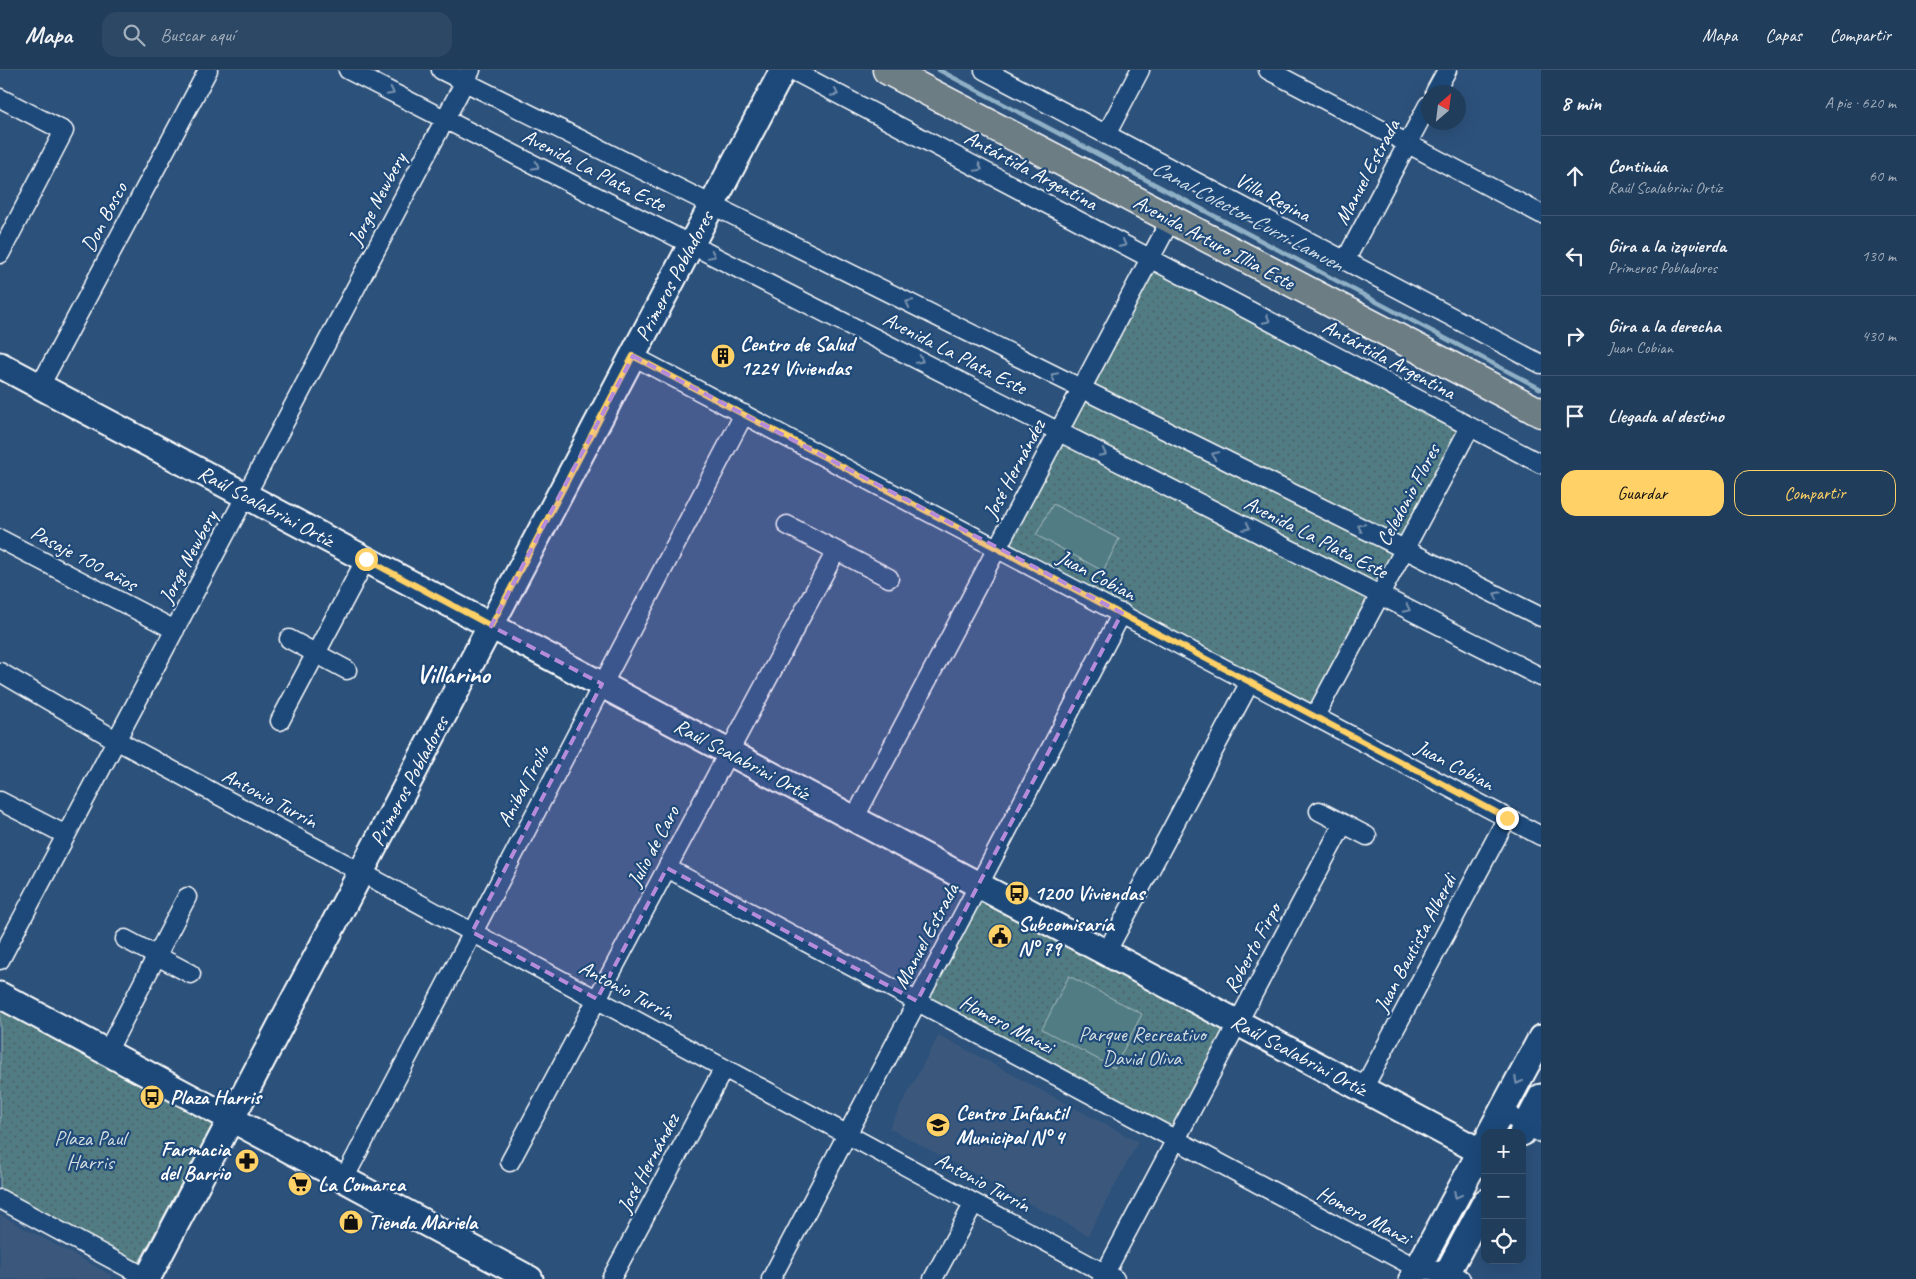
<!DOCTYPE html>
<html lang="es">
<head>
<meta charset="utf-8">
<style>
  body { margin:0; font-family:Caveat,sans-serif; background:#2d4865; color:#f1f3f6 }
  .controls { position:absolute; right:15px; bottom:15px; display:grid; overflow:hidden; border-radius:10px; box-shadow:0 5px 20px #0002 }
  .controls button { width:45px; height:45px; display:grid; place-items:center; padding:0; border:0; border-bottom:1px solid #3e5672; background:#213d5c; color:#f1f3f6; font:25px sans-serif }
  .compass { position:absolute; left:1421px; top:15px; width:45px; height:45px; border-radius:50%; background:#213d5c; box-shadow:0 5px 20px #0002; rotate:28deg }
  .stop { position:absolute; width:15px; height:15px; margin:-11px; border:4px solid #ffd166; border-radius:50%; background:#fff }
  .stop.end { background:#ffd166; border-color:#fff; box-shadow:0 1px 5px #0008 }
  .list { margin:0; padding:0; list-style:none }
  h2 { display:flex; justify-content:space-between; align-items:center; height:65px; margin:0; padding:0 20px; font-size:21px }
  h2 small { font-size:16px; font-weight:400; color:#a2aebb }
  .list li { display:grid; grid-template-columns:32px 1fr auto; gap:15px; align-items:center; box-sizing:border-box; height:80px; padding:0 20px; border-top:1px solid #3e5672 }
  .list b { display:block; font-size:19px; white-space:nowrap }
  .list p { margin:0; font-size:16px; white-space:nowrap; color:#a2aebb }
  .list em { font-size:16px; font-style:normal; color:#a2aebb }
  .actions { display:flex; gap:10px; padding:15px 20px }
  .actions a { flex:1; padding:11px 0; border:1px solid #ffd166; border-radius:15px; text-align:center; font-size:18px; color:#ffd166 }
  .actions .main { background:#ffd166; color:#111 }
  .icon { flex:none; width:28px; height:28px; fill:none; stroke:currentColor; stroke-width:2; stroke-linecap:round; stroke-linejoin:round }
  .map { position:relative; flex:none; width:1541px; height:1209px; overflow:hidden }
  header { display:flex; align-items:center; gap:30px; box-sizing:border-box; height:70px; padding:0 25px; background:#213d5c; border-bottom:1px solid #3e5672 }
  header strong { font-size:24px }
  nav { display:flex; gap:28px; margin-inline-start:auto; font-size:18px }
  .search { width:350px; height:45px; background:#2d4865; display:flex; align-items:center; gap:12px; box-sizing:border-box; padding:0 18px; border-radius:15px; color:#a2aebb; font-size:19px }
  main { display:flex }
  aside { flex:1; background:#213d5c }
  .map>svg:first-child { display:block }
  .built { fill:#3b597c }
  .grass { fill:url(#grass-dots); stroke:#a8bdc1 }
  .garden { fill:#517b83; stroke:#a8bdc1 }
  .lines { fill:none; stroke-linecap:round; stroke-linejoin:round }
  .stream { stroke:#8fb0c5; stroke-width:4.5 }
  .street-casing { stroke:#fff; stroke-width:21 }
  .secondary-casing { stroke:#fff; stroke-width:29 }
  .primary-casing { stroke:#fff; stroke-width:31 }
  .street { stroke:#1f4a7a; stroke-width:18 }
  .secondary { stroke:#1f4a7a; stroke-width:25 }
  .primary { stroke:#6d7d84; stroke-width:28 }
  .oneway { stroke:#7992af }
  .route { stroke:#ffd166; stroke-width:6 }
  .marked { fill:#b68bdc; fill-opacity:0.2; stroke:#b68bdc; stroke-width:4; stroke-dasharray:10 6; stroke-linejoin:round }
  .labels { text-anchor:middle; stroke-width:4.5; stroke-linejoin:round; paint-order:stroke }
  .street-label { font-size:21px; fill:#fff; stroke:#1f4a7a }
  .poi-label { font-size:21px; font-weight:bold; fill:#fff; stroke:#1f4a7a; text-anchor:start }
  .park-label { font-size:21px; fill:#d4dee0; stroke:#1f4a7a }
  .water-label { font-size:22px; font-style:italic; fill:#d0dee7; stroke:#1f4a7a }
  .district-label { font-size:26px; font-weight:bold; fill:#fff; stroke:#1f4a7a }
</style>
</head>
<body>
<header>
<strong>Mapa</strong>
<div class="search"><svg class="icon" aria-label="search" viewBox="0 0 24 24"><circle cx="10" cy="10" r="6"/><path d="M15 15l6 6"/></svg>Buscar aquí</div>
<nav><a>Mapa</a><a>Capas</a><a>Compartir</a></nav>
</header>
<main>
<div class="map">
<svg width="1541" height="1209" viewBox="0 0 1541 1209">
  <defs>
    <pattern id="grass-dots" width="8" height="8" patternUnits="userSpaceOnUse" patternTransform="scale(1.25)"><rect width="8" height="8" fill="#517b83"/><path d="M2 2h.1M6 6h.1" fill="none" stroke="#4e6165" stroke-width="1.8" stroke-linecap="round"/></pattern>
  </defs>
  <rect width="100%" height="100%" fill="#2c517b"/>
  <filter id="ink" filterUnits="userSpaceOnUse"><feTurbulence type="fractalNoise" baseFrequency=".02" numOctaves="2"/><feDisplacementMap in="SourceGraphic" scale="10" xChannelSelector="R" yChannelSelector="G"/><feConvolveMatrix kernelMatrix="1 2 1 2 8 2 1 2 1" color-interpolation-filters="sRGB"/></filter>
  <g filter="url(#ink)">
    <path class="built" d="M939,965L1138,1072L1088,1165L889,1058Z
      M0,1145L111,1205L112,1209H0Z"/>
    <path class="grass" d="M1153,198L1460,361L1313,637L1006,474Z
      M978,815L1237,952L1175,1069L917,931Z
      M0,939L214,1052L136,1198L0,1126Z"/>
    <path class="garden" d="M1053,434L1119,469L1103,501L1036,465Z
      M1069,906L1142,944L1114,998L1042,959Z"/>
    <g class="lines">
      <path class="stream" d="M939,0L1541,319"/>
      <defs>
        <path id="street" d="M348,0L1541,607
          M441,0L1541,547
          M792,0L1541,394
          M984,0L1541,294
          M1268,0L1541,144
          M1435,22L1447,0
          M0,28L64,61L0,184
          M1106,65L1140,0
          M1345,191L1428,35
          M633,286L1541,766
          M40,316L208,0
          M787,455L889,508
          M0,469L175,560
          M289,569L347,600
          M0,602L116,670L1115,1209
          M1315,646L1470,357
          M280,651L366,489
          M0,731L66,765
          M1319,741L1367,766
          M854,749L1171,149
          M667,798L1418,1199L1448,1202L1461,1209
          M125,869L191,904
          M1106,883L1250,612
          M0,890L471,0
          M107,982L187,827
          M1363,1019L1507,748
          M1502,1042L1541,1063
          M510,1092L836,481
          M344,1109L744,344
          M0,1129L149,1209
          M611,1209L724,998
          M771,1209L1122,543
          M933,1209L974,1133
          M1102,1209L1343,754"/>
        <path id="secondary" d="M0,295L1485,1084
          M0,925L530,1209
          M1490,1063L1541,968
          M1522,1063L1541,1027
          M147,1209L783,0
          M1412,1209L1485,1073
          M1444,1209L1485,1132"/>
        <path id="primary" d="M887,0L1541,343"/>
      </defs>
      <use href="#street" class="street-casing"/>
      <use href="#secondary" class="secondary-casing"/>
      <use href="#primary" class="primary-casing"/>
      <use href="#street" class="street"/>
      <use href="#secondary" class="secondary"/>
      <use href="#primary" class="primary"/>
    </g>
    <defs><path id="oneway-chevron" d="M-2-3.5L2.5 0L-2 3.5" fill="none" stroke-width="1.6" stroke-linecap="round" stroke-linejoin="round" transform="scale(1.25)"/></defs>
    <g class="oneway">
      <use href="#oneway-chevron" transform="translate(391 22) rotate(27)"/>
      <use href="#oneway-chevron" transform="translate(835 23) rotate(28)"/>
      <use href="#oneway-chevron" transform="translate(536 96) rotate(27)"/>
      <use href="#oneway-chevron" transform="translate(979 98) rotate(28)"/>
      <use href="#oneway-chevron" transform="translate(1123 174) rotate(28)"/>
      <use href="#oneway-chevron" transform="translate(712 185) rotate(27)"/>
      <use href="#oneway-chevron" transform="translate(909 233) rotate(-153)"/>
      <use href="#oneway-chevron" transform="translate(1267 250) rotate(28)"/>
      <use href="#oneway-chevron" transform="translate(920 290) rotate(27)"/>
      <use href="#oneway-chevron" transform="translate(1054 306) rotate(-153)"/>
      <use href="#oneway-chevron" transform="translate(1103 383) rotate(27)"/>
      <use href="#oneway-chevron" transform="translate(1215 385) rotate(-154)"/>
      <use href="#oneway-chevron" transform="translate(1247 457) rotate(27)"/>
      <use href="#oneway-chevron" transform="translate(1361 457) rotate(-154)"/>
      <use href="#oneway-chevron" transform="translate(1497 525) rotate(-153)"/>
      <use href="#oneway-chevron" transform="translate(1407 539) rotate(27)"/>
      <use href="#oneway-chevron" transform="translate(1518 1011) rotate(118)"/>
      <use href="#oneway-chevron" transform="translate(1457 1125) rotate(118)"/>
    </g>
  </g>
  <g class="lines" filter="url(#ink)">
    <path class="route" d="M366,489L491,556L633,286L1507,748"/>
  </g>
  <path class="marked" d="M633,286L1122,543L917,931L667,798L597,929L472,862L602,614L491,556Z"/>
  <defs>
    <symbol id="building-disc" viewBox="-11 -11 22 22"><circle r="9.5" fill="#ffd166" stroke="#1f4a7a"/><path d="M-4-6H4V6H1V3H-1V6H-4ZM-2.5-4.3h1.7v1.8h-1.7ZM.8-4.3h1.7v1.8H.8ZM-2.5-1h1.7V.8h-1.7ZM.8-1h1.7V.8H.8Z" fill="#111"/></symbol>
    <symbol id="bus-disc" viewBox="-11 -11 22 22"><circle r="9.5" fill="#ffd166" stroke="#1f4a7a"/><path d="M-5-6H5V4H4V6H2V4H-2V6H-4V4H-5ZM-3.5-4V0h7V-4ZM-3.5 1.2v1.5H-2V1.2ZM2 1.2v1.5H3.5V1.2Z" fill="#111"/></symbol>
    <symbol id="civic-disc" viewBox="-11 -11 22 22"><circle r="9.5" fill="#ffd166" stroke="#1f4a7a"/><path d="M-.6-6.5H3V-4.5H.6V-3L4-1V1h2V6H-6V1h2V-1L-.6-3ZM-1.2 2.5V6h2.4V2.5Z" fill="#111"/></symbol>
    <symbol id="school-disc" viewBox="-11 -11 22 22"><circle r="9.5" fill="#ffd166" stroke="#1f4a7a"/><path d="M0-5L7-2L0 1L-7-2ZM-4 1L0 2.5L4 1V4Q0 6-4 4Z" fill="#111"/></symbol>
    <symbol id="pharmacy-disc" viewBox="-11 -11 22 22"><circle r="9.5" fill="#ffd166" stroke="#1f4a7a"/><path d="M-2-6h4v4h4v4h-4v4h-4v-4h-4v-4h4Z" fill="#111"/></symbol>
    <symbol id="supermarket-disc" viewBox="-11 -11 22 22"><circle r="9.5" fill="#ffd166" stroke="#1f4a7a"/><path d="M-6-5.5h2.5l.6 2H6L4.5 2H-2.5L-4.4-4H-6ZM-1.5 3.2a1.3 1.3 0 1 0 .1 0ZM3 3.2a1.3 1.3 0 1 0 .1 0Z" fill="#111"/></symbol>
    <symbol id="shop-disc" viewBox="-11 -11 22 22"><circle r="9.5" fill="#ffd166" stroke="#1f4a7a"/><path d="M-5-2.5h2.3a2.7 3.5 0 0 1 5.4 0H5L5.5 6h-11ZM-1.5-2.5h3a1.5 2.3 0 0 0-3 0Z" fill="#111"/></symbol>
  </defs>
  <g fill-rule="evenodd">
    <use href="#building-disc" x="709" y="272" width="28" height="28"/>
    <use href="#bus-disc" x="1003" y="809" width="28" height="28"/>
    <use href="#civic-disc" x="986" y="852" width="28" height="28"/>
    <use href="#bus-disc" x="138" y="1013" width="28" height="28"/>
    <use href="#school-disc" x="924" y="1041" width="28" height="28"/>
    <use href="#pharmacy-disc" x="233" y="1077" width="28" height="28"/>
    <use href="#supermarket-disc" x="286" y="1100" width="28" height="28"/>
    <use href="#shop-disc" x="337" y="1138" width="28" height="28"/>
  </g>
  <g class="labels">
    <g class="street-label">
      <text transform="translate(594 100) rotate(27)" y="7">Avenida La Plata Este</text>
      <text transform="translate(1031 100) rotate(28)" y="7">Antártida Argentina</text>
      <text transform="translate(1367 102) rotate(-62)" y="7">Manuel Estrada</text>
      <text transform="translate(1273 127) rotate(28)" y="7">Villa Regina</text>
      <text transform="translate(377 129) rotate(-62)" y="7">Jorge Newbery</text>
      <text transform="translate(104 147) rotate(-62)" y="7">Don Bosco</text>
      <text transform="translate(1214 172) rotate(28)" y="7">Avenida Arturo Illia Este</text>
      <text transform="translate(674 206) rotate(-62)" y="7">Primeros Pobladores</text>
      <text transform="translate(955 283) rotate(27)" y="7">Avenida La Plata Este</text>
      <text transform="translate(1389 289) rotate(28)" y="7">Antártida Argentina</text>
      <text transform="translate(1014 399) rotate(-62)" y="7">José Hernández</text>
      <text transform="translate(1408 425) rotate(-62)" y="7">Celedonio Flores</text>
      <text transform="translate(266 436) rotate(28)" y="7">Raúl Scalabrini Ortíz</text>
      <text transform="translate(1316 467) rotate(27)" y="7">Avenida La Plata Este</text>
      <text transform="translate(188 487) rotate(-62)" y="7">Jorge Newbery</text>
      <text transform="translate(84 488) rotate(28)" y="7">Pasaje 100 años</text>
      <text transform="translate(1097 505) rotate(28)" y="7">Juan Cobian</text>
      <text transform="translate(742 689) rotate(28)" y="7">Raúl Scalabrini Ortíz</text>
      <text transform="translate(1455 695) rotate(28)" y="7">Juan Cobian</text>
      <text transform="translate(409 711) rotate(-62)" y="7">Primeros Pobladores</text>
      <text transform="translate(523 716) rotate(-62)" y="7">Anibal Troilo</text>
      <text transform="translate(270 728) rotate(28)" y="7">Antonio Turrín</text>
      <text transform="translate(653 776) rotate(-62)" y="7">Julio de Caro</text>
      <text transform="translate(926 866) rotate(-62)" y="7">Manuel Estrada</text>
      <text transform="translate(1415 873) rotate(-62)" y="7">Juan Bautista Alberdi</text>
      <text transform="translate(1252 878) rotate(-62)" y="7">Roberto Firpo</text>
      <text transform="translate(627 920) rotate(28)" y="7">Antonio Turrín</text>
      <text transform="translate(1007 954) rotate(28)" y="7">Homero Manzi</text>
      <text transform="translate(1299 985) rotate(28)" y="7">Raúl Scalabrini Ortíz</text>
      <text transform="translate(648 1093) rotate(-62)" y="7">José Hernández</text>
      <text transform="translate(983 1112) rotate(28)" y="7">Antonio Turrín</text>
      <text transform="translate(1364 1145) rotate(28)" y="7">Homero Manzi</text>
    </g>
    <g class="poi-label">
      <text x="740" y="281">Centro de Salud<tspan x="740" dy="24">1224 Viviendas</tspan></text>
      <text x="1034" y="830">1200 Viviendas</text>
      <text x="1018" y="861">Subcomisaría<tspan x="1018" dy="24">N° 79</tspan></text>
      <text x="170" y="1034">Plaza Harris</text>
      <text x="956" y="1050">Centro Infantil<tspan x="956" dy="24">Municipal N° 4</tspan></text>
      <text x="230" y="1086" text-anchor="end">Farmacia<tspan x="230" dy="24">del Barrio</tspan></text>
      <text x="318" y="1121">La Comarca</text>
      <text x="368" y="1159">Tienda Mariela</text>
    </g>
    <g class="park-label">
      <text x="1142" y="971">Parque Recreativo<tspan x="1142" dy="24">David Oliva</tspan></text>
      <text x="90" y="1075">Plaza Paul<tspan x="90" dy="24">Harris</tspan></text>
    </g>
    <g class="water-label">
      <text transform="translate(1248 145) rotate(28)" y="8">Canal Colector Curri Lamuen</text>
    </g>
    <g class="district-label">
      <text x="453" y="613">Villarino</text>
    </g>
  </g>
</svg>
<div class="controls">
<button>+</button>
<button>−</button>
<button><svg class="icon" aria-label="locate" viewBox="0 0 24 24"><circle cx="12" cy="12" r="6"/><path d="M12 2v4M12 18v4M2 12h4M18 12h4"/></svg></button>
</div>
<svg class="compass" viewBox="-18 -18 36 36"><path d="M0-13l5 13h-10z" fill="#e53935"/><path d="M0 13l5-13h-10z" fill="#a2aebb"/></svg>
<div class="stop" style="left:366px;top:489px"></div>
<div class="stop end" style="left:1507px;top:748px"></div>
</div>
<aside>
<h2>8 min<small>A pie · 620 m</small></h2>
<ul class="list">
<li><svg class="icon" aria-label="ahead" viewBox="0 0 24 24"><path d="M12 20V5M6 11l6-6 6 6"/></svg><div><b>Continúa</b><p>Raúl Scalabrini Ortíz</p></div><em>60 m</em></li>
<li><svg class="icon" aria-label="left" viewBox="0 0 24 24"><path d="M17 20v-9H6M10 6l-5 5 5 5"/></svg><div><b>Gira a la izquierda</b><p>Primeros Pobladores</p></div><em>130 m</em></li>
<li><svg class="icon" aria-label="right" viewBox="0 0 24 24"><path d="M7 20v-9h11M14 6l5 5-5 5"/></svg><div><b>Gira a la derecha</b><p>Juan Cobian</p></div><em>430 m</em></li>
<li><svg class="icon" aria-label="arrive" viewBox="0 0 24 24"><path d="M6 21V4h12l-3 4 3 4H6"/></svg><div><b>Llegada al destino</b></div></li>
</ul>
<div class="actions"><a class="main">Guardar</a><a>Compartir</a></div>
</aside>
</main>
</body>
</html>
